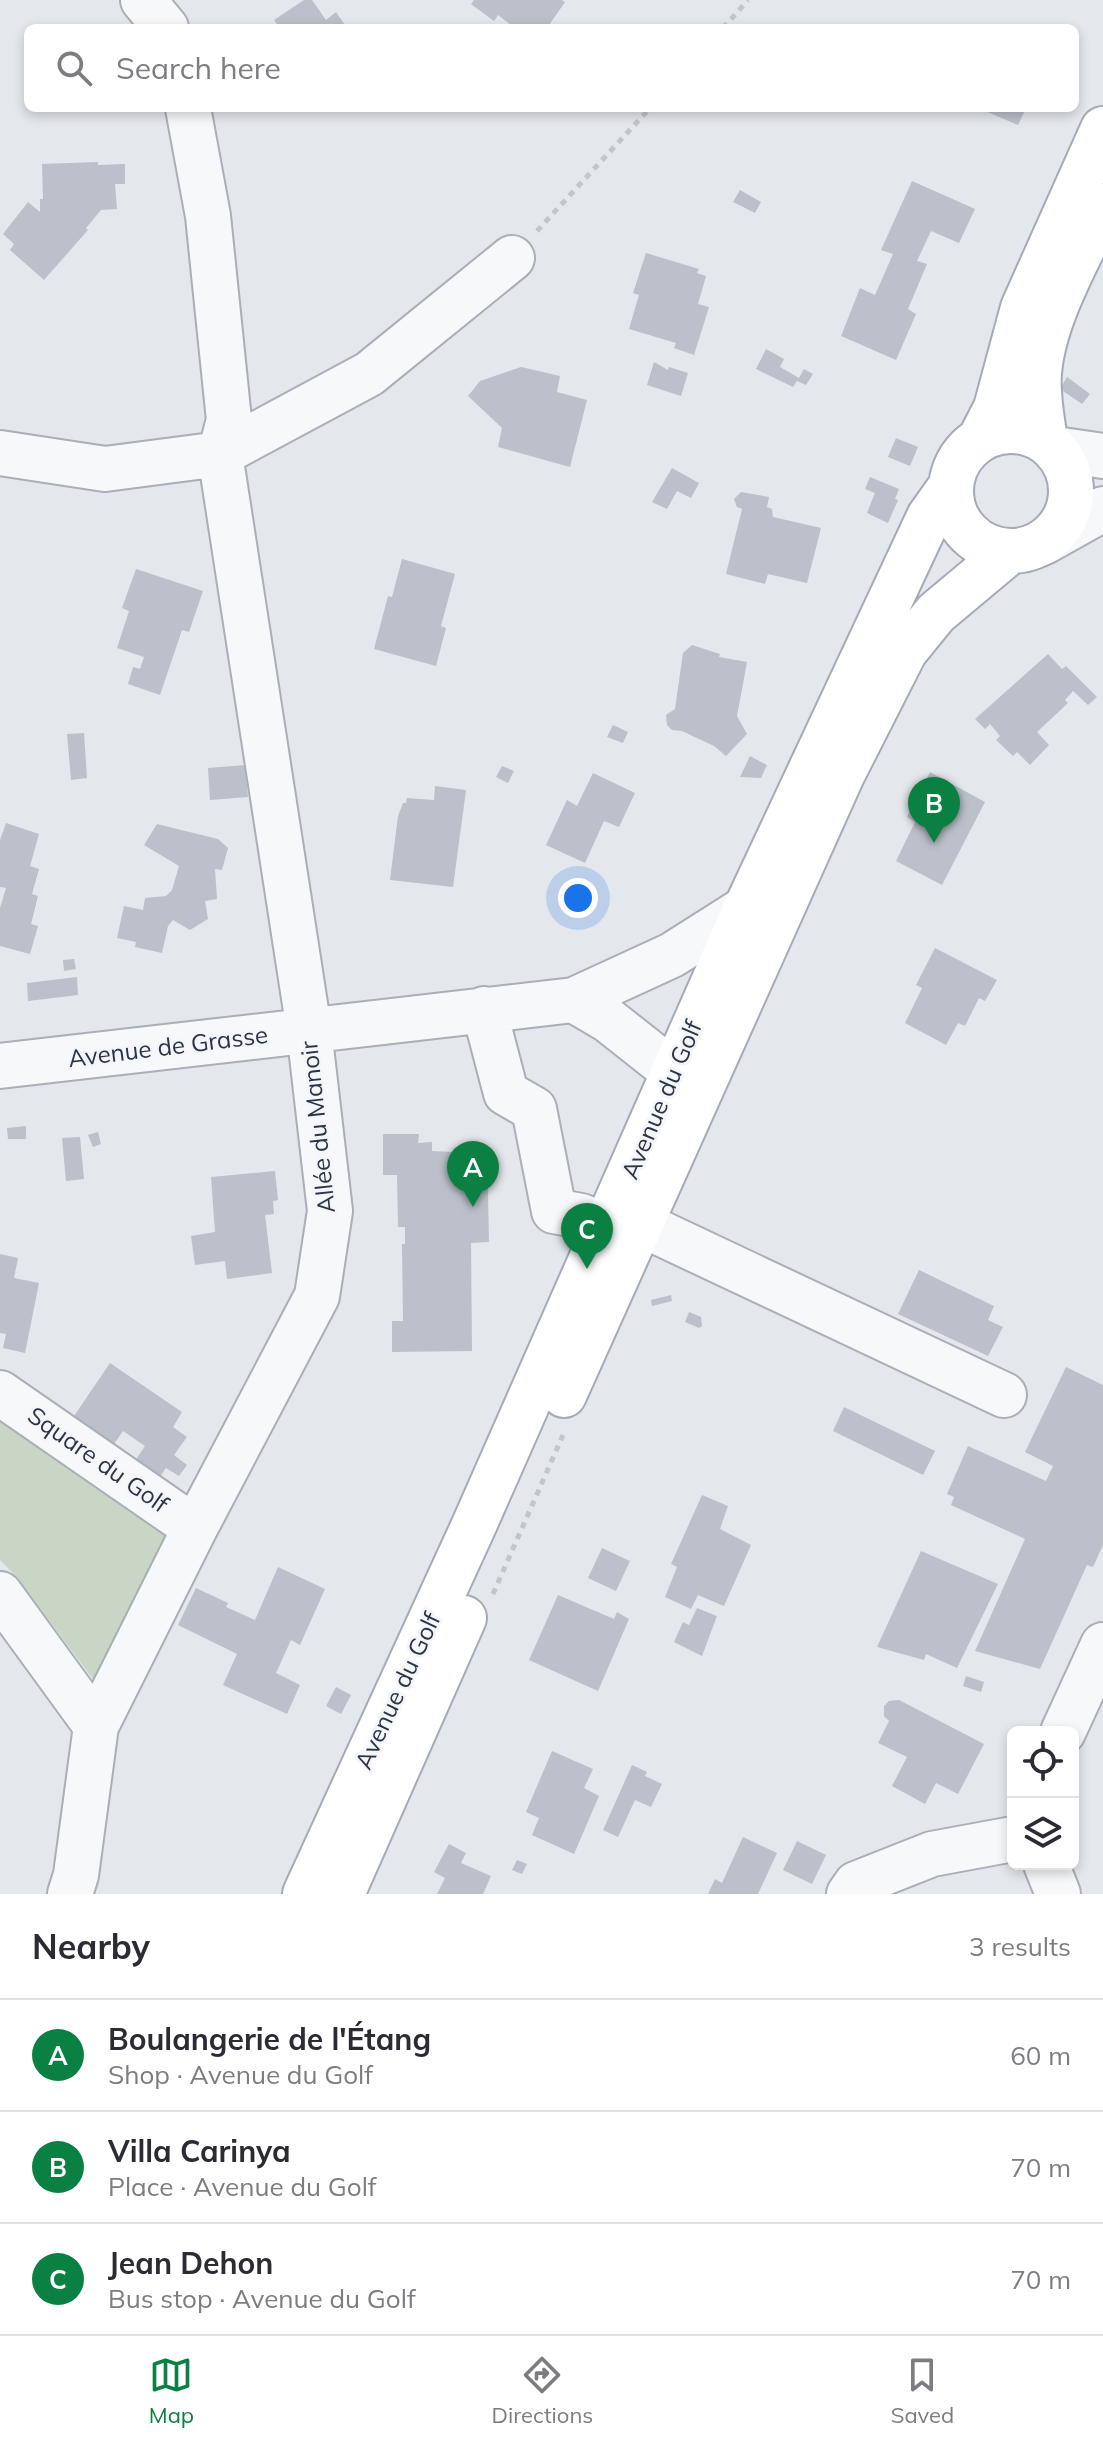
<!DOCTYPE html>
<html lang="en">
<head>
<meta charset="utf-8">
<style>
  body { margin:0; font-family:Mulish,sans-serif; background:#f2f2f3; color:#2b2b33 }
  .controls { position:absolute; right:24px; bottom:24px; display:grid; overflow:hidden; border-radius:12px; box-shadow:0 4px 12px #0003 }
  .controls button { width:72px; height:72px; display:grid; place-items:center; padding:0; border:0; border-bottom:2px solid #e1e1e2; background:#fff; color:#2b2b33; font:40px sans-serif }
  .you { position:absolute; left:578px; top:898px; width:28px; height:28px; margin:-20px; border:6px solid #fff; border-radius:50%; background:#1a73e8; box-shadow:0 0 0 12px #1a73e833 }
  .badge { display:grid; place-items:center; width:52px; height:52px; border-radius:50%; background:#0b8043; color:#fff; font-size:26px; font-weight:700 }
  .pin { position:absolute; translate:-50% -66px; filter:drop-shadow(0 2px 4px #0008) }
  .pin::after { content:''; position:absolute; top:42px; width:28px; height:24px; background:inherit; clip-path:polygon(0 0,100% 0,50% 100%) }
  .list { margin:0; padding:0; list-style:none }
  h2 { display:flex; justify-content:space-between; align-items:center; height:104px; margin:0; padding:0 32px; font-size:34px }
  h2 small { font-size:26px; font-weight:400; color:#7c7c81 }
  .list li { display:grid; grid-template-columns:52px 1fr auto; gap:24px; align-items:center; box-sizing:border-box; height:112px; padding:0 32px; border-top:2px solid #e1e1e2 }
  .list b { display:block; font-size:30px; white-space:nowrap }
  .list p { margin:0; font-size:26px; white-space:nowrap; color:#7c7c81 }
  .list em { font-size:26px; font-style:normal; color:#7c7c81 }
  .icon { flex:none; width:44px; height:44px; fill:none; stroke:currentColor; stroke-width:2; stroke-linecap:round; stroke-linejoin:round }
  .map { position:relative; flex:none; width:1103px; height:1894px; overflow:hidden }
  .search { position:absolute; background:#fff; box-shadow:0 4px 12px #0003; left:24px; right:24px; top:24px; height:88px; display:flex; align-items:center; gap:20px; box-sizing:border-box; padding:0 28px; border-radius:12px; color:#7c7c81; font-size:30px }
  .sheet { height:440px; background:#fff }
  nav { display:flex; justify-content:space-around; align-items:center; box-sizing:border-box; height:112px; border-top:2px solid #e1e1e2; background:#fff; font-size:22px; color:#7c7c81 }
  nav a { display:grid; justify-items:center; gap:4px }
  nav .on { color:#0b8043 }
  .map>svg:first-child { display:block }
  .green { fill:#c9d6c5 }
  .building { fill:#bbc0ca }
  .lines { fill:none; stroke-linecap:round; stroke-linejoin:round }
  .minor-casing { stroke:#a9aeb7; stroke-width:48 }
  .major-casing { stroke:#a3abb8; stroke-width:48 }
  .path { stroke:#c2c5cb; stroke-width:5; stroke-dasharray:6 6; stroke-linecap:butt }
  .minor { stroke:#f7f8fa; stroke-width:44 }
  .major { stroke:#fff; stroke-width:44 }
  .labels { text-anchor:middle; stroke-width:6; stroke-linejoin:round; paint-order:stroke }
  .street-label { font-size:24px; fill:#2b3445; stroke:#f4f6f9 }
</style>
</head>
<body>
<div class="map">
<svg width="1103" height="1894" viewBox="0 0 1103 1894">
  <rect width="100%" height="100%" fill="#e4e7ec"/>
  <path class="green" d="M0,1415L173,1534L96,1683L15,1575L0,1560Z"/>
  <path class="building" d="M304,0H312L326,20L336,12L347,28H280L274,20Z
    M474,0H562L565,2L547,28H515L498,15L494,21L471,4Z
    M978,108H1026L1018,125Z
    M98,162V165L125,164V184H115L117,209L101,210L86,228L88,230L44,280L10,250L14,244L3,234L28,202L40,212V199H43L42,164Z
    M912,181L975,209L959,243L931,231L917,261L927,264L908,309L916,314L896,360L841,336L860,288L875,295L893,254L881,250Z
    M740,190L761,202L755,213L733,202Z
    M646,253L699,269L697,273L706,276L698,304L709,307L694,355L674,348L676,343L629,329L639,295L633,293Z
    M766,349L784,359L780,367L799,378L804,369L813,374L806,385L797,381L793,387L756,369Z
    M654,362L668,370L669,367L688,373L681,396L647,385Z
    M521,367L560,376L557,392L587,400L570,467L498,447L502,428L468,396L480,381Z
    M1067,377L1090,394L1082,404L1060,389Z
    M896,438L918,447L910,466L888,457Z
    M672,468L699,483L691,498L677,491L667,509L652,502Z
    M870,477L899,489L895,499L898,500L888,523L867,513L875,493L865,489Z
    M741,492L769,497L767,507L772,509L773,517L821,528L807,583L768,574L765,584L726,574L742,509L737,507L734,499Z
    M402,559L455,574L441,626L446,628L436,666L374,649L388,596L392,597Z
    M136,569L203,591L189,632L182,630L160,695L128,684L133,667L140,669L144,657L117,648L129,611L122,608Z
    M692,645L720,654L719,657L747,662L737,716L747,734L726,756L714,746L682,731L672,730L667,725L666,715L675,709L683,653Z
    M1048,654L1062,669L1066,666L1097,697L1088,705L1073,691L1065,700L1068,703L1037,732L1049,745L1030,765L1017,752L1013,756L996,740L1000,736L990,724L985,729L975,719Z
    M613,725L628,732L623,743L607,737Z
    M84,733L87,778L71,780L67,734Z
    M750,756L767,765L761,778L740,777Z
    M245,765L248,797L210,800L208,768Z
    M502,766L514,771L508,783L496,777Z
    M930,772L985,802L942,885L896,861L915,822L907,817Z
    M593,773L635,793L619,827L604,821L585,863L546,845L567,800L577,806Z
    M435,786L466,790L453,887L390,880L398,816L403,803H406L407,798L434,800Z
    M6,823L39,834L30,866L39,869L32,894L38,896L31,924L38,926L30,954L0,946V908L6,888L0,887V840Z
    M157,824L218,839L228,848L222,870L215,869L217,899L205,901L208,919L190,930L173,920L168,926L162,953L135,947L136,942L117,938L124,906L143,910L145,898L166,896L172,890L179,866L144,845Z
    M935,948L997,980L985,1001L979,998L965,1026L958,1023L946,1045L905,1023L922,988L916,985Z
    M74,959L76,969L64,971L63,960Z
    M77,977L78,995L28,1001L27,983Z
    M26,1126V1139H8L7,1128Z
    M98,1132L101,1144L93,1147L88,1135Z
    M383,1134H419L418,1143L432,1142V1151L453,1152L454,1167H463L464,1146H487L489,1242L471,1243L472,1351L392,1352V1321H403L402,1244H405V1227H398L397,1175H383Z
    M80,1137L84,1179L66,1181L62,1138Z
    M275,1171L278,1200L273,1201L274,1214L265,1215L272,1273L227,1279L225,1261L195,1265L191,1236L215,1232L211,1177Z
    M0,1254L18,1258L14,1278L39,1283L25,1353L3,1348L6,1334L0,1333Z
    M919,1270L994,1306L988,1320L1003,1327L988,1356L898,1314Z
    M671,1295L672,1301L652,1306L651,1300Z
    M689,1312L701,1317L702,1326L699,1328L685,1322Z
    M110,1363L182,1412L173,1427L187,1437L174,1455L187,1465L179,1476L166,1468L159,1478L135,1461L145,1446L123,1431L112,1447L72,1419Z
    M1066,1367L1103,1385V1545L1093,1567L1087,1565L1040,1669L975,1651L1025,1539L951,1505L954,1497L947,1494L968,1446L1046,1481L1053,1466L1025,1452Z
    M844,1407L935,1451L923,1475L833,1431Z
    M702,1495L728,1506L720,1529L751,1545L724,1606L698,1595L691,1609L665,1597L677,1567L671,1564Z
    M602,1548L630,1561L616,1591L588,1578Z
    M921,1551L998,1584L957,1668L926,1654L924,1660L877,1647Z
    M278,1567L325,1589L300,1645L291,1640L276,1673L300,1685L287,1714L223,1685L237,1654L178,1625L196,1588L228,1603L226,1607L255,1620Z
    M558,1595L614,1619L617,1612L629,1619L598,1691L529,1660Z
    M697,1608L717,1616L702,1656L674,1642L683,1622L689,1625Z
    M966,1676L984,1682L981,1692L963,1686Z
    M336,1687L351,1695L341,1714L326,1706Z
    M899,1700L984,1744L958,1794L936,1783L925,1804L892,1786L907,1757L878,1743L889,1721L884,1716V1706L889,1701Z
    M552,1751L593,1769L584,1788L599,1796L574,1854L532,1835L539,1818L526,1812Z
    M632,1765L647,1772L645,1776L662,1784L651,1807L635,1800L618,1837L603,1830Z
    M743,1837L777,1853L758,1894H708L715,1879L722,1883Z
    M797,1841L826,1855L812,1884L783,1870Z
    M449,1844L466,1853L461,1863L491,1876L483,1894H437L445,1878L434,1872Z
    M517,1860L527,1864L522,1874L512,1870Z"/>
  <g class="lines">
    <defs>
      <path id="minor" d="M143,0L166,28
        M1055,449L1103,456
        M0,453L105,469L220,454L369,374L512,258
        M1044,542L1103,509
        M574,1000L608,1020L665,1065L675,1068
        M484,1009L506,1093L534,1109L554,1211L581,1216L606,1227
        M0,1066L574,1000L672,955L746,908
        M641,1224L1004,1395
        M0,1393L195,1528
        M0,1594L96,1726
        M1063,1732L1103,1645
        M1046,1864L1058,1894
        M70,1894L76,1875L96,1726L195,1528L317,1296L330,1211L309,1030L220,454L229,420L208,216L188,108
        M849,1894L856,1884L932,1854L1013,1839"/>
      <path id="major" d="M951 491a60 60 0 1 1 120 0a60 60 0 1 1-120 0Z
        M980,439L996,408L1023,308L1103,129
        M1045,441C1042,419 1037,395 1039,373C1043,318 1080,256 1103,206
        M564,1395L842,775L905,651L936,613L1009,552
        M305,1894L475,1523L746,908L929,517L951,486
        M342,1894L464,1618"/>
    </defs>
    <use href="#minor" class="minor-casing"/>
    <use href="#major" class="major-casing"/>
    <path class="path" d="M723,28L748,0
      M537,231L650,108
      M493,1594L563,1435"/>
    <use href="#minor" class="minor"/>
    <use href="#major" class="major"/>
  </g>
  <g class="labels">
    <g class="street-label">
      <text transform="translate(168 1047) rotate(-7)" y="8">Avenue de Grasse</text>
      <text transform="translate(662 1100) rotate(-67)" y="8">Avenue du Golf</text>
      <text transform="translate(318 1127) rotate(-96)" y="8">Allée du Manoir</text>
      <text transform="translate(98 1460) rotate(35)" y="8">Square du Golf</text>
      <text transform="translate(398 1691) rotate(-65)" y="8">Avenue du Golf</text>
    </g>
  </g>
</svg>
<div class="controls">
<button><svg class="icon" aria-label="locate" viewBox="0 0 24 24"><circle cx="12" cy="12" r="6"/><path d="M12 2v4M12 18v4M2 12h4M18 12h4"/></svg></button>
<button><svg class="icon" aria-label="layers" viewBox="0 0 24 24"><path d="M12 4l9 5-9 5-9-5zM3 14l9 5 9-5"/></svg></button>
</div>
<div class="you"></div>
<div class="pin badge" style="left:473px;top:1207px">A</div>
<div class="pin badge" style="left:934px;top:843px">B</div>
<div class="pin badge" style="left:587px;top:1269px">C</div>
<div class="search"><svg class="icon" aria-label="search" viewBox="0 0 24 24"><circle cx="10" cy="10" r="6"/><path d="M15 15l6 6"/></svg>Search here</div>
</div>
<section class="sheet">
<h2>Nearby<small>3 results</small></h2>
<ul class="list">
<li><span class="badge">A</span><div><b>Boulangerie de l'Étang</b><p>Shop · Avenue du Golf</p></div><em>60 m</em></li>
<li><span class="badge">B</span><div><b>Villa Carinya</b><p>Place · Avenue du Golf</p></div><em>70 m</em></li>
<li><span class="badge">C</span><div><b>Jean Dehon</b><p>Bus stop · Avenue du Golf</p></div><em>70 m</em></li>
</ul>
</section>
<nav>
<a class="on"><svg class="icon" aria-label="map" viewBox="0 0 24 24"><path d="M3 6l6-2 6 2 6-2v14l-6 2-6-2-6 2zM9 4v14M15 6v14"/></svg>Map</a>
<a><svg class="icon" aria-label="directions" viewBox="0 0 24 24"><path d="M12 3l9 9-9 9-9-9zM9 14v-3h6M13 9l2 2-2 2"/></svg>Directions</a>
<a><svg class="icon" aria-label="saved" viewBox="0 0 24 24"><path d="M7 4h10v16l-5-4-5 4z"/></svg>Saved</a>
</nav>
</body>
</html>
